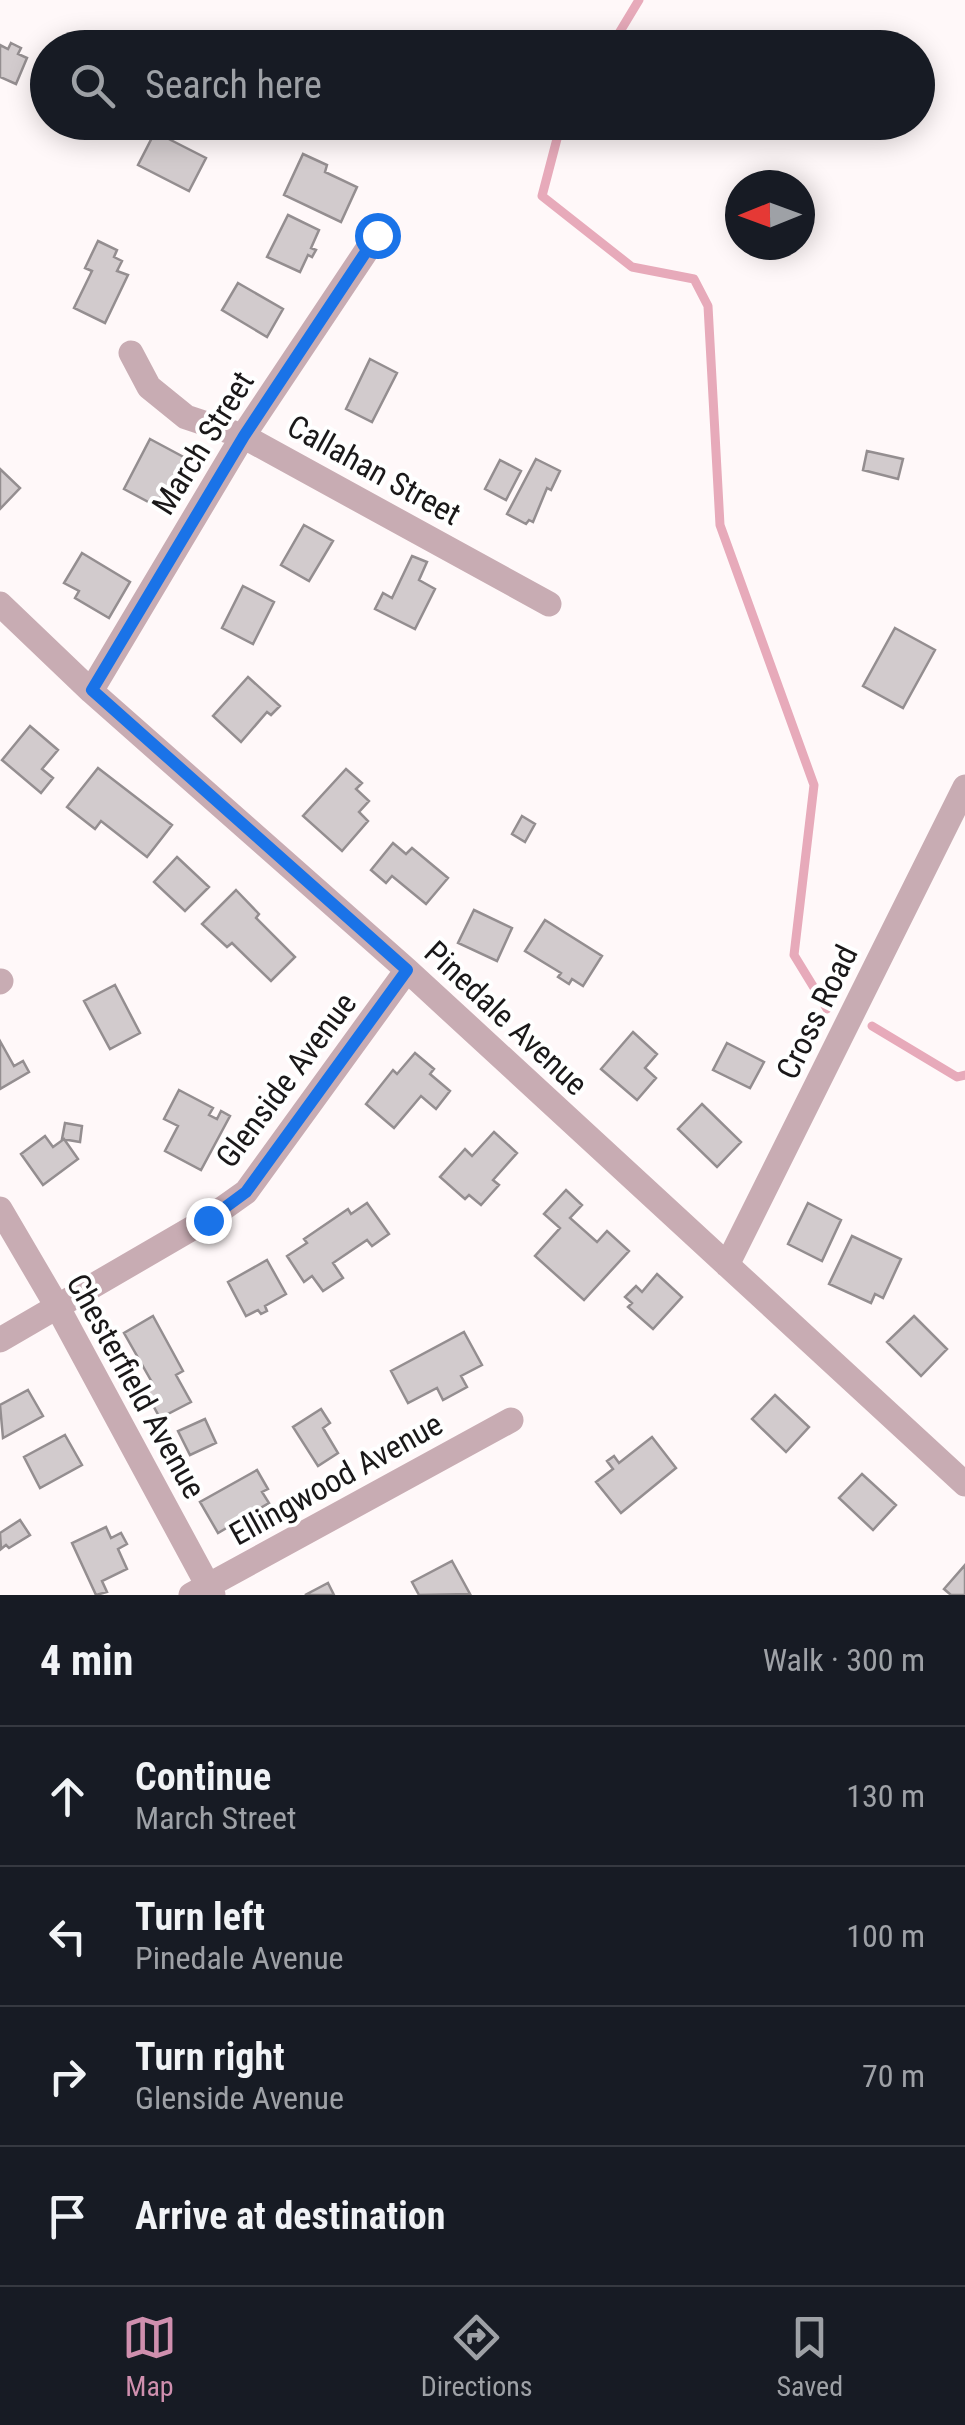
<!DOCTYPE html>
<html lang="en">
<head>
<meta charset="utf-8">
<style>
  body { margin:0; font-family:"Roboto Condensed",sans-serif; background:#242831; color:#f1f3f6 }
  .compass { position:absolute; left:725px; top:170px; width:90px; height:90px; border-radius:50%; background:#171b24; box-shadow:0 5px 25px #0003; rotate:269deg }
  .stop { position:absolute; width:30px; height:30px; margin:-22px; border:8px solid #1a73e8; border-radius:50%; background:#fff }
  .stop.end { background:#1a73e8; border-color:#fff; box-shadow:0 2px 10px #0008 }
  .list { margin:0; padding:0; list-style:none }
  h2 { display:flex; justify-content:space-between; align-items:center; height:130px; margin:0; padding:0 40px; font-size:42px }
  h2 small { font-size:32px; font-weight:400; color:#9ea1a6 }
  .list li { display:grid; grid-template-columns:65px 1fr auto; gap:30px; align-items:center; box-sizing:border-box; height:140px; padding:0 40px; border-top:2px solid #363941 }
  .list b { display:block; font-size:38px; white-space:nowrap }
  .list p { margin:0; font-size:32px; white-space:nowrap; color:#9ea1a6 }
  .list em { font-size:32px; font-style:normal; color:#9ea1a6 }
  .icon { flex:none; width:55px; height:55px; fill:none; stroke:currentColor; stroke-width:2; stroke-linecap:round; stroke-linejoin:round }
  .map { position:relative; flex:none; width:965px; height:1595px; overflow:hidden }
  .search { position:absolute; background:#171b24; box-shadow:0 5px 25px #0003; left:30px; right:30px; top:30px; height:110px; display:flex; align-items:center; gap:25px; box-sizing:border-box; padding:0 35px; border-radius:55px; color:#9ea1a6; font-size:38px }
  .sheet { height:690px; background:#171b24 }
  nav { display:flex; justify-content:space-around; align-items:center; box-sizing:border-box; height:140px; border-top:2px solid #363941; background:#171b24; font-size:28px; color:#9ea1a6 }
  nav a { display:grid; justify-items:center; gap:5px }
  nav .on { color:#cf8fae }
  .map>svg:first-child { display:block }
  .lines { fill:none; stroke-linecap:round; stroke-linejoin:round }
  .stream { stroke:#e7aaba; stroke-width:9 }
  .building { fill:#d2cbcd; stroke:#948e90; stroke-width:2.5 }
  .minor { stroke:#c8acb3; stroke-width:25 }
  .route { stroke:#1a73e8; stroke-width:12 }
  .labels { text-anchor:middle; stroke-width:8; stroke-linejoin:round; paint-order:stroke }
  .street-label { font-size:32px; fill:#1a1819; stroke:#fff }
</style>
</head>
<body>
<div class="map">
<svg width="965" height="1595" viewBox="0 0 965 1595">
  <rect width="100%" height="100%" fill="#fff8f9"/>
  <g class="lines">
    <path class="stream" d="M610,48L639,0
      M566,122L558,135L542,196L632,267L694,279L708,306L720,525L814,785L794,955L827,1009
      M872,1026L957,1077L965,1075"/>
  </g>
  <path class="building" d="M11,43L21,48L18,54L27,58L16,84L0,77V45L8,49Z
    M155,132L206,158L189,191L138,165Z
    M303,154L327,165L325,172L357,187L341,222L284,195Z
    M288,215L319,230L311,248L316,250L312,257L308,255L300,272L267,257Z
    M98,241L117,250L114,257L122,261L117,271L128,275L105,323L74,308L92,271L85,268Z
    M238,283L283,309L267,337L222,310Z
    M370,359L397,373L372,422L346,409Z
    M150,439L191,461L174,494L165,489L156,506L124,489Z
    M867,451L903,459L898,479L863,470Z
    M536,459L560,471L551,490L547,488L533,522L529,520L526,524L507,514Z
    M500,460L521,471L506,500L485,489Z
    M0,469L20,488L0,509Z
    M304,525L333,541L309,581L281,565Z
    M82,553L130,582L109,618L75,598L79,591L64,583Z
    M412,556L427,562L419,580L435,589L415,629L375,609L383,593L392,598Z
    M243,586L274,602L253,644L222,628Z
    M895,628L935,650L903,708L863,686Z
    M248,677L280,706L271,715L267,712L241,742L213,716Z
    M30,726L58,750L42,769L53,778L41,793L2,760Z
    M98,768L172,825L147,857L101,821L95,829L67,807Z
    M346,769L362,783L356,789L369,801L359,812L368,821L342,851L303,816Z
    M522,816L535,824L525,842L512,834Z
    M393,843L406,854L412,848L448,878L426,904L392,876L386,883L371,870Z
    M177,857L209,887L185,911L154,882Z
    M236,890L259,914L256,918L295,957L271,981L232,943L227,947L202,924Z
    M474,910L512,928L497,961L458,943Z
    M545,920L602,956L583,986L572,979L569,984L558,977L561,973L525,951Z
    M115,985L140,1033L110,1049L84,1001Z
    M633,1032L657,1054L645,1068L656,1078L637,1100L601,1069Z
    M0,1041L14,1066L23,1061L29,1072L0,1089Z
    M727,1043L764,1062L750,1088L713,1070Z
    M415,1053L434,1069L430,1074L450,1091L436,1109L421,1096L394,1128L366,1104L393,1070L397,1074Z
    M179,1090L213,1108L209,1115L217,1119L221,1111L230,1116L201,1170L165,1151L178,1126L164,1119Z
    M702,1104L741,1142L717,1167L678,1129Z
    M65,1123L82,1126L80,1142L62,1139Z
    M494,1132L517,1153L493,1180L499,1185L481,1205L469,1195L465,1199L440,1177L465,1149L472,1156Z
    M45,1136L53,1147L64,1139L78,1159L43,1185L21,1154Z
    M566,1190L582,1205L570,1218L597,1242L607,1231L629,1251L584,1300L535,1256L560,1228L544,1214Z
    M367,1203L389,1234L372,1246L367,1240L333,1263L343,1278L323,1291L312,1276L304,1282L287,1256L307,1243L304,1239L348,1209L351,1214Z
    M808,1203L841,1220L822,1261L788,1244Z
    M852,1236L901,1259L883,1298L875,1294L871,1303L829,1284Z
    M267,1260L286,1294L265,1306L267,1311L261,1314L258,1310L246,1316L228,1282Z
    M657,1274L682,1297L653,1329L628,1307L632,1303L625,1297L636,1286L642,1292Z
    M153,1316L183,1371L176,1375L191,1402L160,1418L144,1389L153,1384L124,1333Z
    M914,1316L947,1349L921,1376L887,1342Z
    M464,1332L482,1365L461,1376L467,1387L443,1400L437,1388L408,1403L391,1371Z
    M28,1390L43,1416L3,1438L0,1405Z
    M775,1395L809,1427L786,1452L752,1419Z
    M321,1409L330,1423L323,1428L338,1453L318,1466L293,1427Z
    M205,1419L216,1443L190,1455L178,1431Z
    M65,1435L82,1465L40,1488L24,1457Z
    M652,1437L676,1468L621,1513L596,1482L613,1469L607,1461L614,1456L619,1463Z
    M257,1470L268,1489L262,1492L269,1503L218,1533L200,1502Z
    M862,1474L896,1505L873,1530L839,1498Z
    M20,1520L30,1535L9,1548L6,1545L1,1549L0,1533Z
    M106,1527L111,1538L121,1533L127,1544L118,1549L127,1569L102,1581L107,1592L96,1595L72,1543Z
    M452,1561L470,1594L419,1595L412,1582Z
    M965,1565V1595H951L944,1589Z
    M328,1583L334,1595H305Z"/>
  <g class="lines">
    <path class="minor" d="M131,353L149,387L186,417L243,436L549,604
      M0,604L91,691L407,970L965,1484
      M91,691L243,436L377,235
      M0,982L1,981
      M0,1209L58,1308L213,1595
      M727,1265L965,787
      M0,1340L208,1219L246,1192L407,970
      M191,1595L511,1420"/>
  </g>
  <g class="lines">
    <path class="route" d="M208,1220L246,1192L407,970L92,690L244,436L377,235"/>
  </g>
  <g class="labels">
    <g class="street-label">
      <text transform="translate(203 443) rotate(-58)" y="11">March Street</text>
      <text transform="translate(374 470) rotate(29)" y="11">Callahan Street</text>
      <text transform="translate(817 1012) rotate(-64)" y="11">Cross Road</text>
      <text transform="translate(506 1018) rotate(43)" y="11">Pinedale Avenue</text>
      <text transform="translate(286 1080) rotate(-53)" y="11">Glenside Avenue</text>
      <text transform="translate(136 1386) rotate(61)" y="11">Chesterfield Avenue</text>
      <text transform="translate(336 1479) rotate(-29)" y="11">Ellingwood Avenue</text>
    </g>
  </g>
</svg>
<svg class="compass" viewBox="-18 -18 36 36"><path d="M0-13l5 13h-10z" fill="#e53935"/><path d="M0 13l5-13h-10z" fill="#9ea1a6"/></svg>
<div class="stop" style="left:377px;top:235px"></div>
<div class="stop end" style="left:208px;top:1220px"></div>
<div class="search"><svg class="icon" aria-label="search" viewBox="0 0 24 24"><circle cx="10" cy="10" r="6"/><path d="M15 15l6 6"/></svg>Search here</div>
</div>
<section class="sheet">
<h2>4 min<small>Walk · 300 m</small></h2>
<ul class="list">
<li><svg class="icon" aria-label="ahead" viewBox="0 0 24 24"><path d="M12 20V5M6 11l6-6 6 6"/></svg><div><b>Continue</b><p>March Street</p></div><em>130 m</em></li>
<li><svg class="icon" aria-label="left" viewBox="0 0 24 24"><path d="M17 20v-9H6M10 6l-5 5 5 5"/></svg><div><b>Turn left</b><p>Pinedale Avenue</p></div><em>100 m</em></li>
<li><svg class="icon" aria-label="right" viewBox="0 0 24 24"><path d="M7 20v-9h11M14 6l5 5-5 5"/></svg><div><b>Turn right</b><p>Glenside Avenue</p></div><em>70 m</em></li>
<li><svg class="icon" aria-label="arrive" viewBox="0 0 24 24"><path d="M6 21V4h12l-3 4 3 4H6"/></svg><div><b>Arrive at destination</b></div></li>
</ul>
</section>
<nav>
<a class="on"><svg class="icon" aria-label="map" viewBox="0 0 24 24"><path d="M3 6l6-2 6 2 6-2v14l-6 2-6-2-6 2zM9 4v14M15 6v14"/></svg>Map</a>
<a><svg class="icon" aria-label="directions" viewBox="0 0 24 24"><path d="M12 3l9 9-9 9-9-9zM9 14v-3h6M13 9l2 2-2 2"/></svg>Directions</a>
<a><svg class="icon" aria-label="saved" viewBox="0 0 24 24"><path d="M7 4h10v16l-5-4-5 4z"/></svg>Saved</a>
</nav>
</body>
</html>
